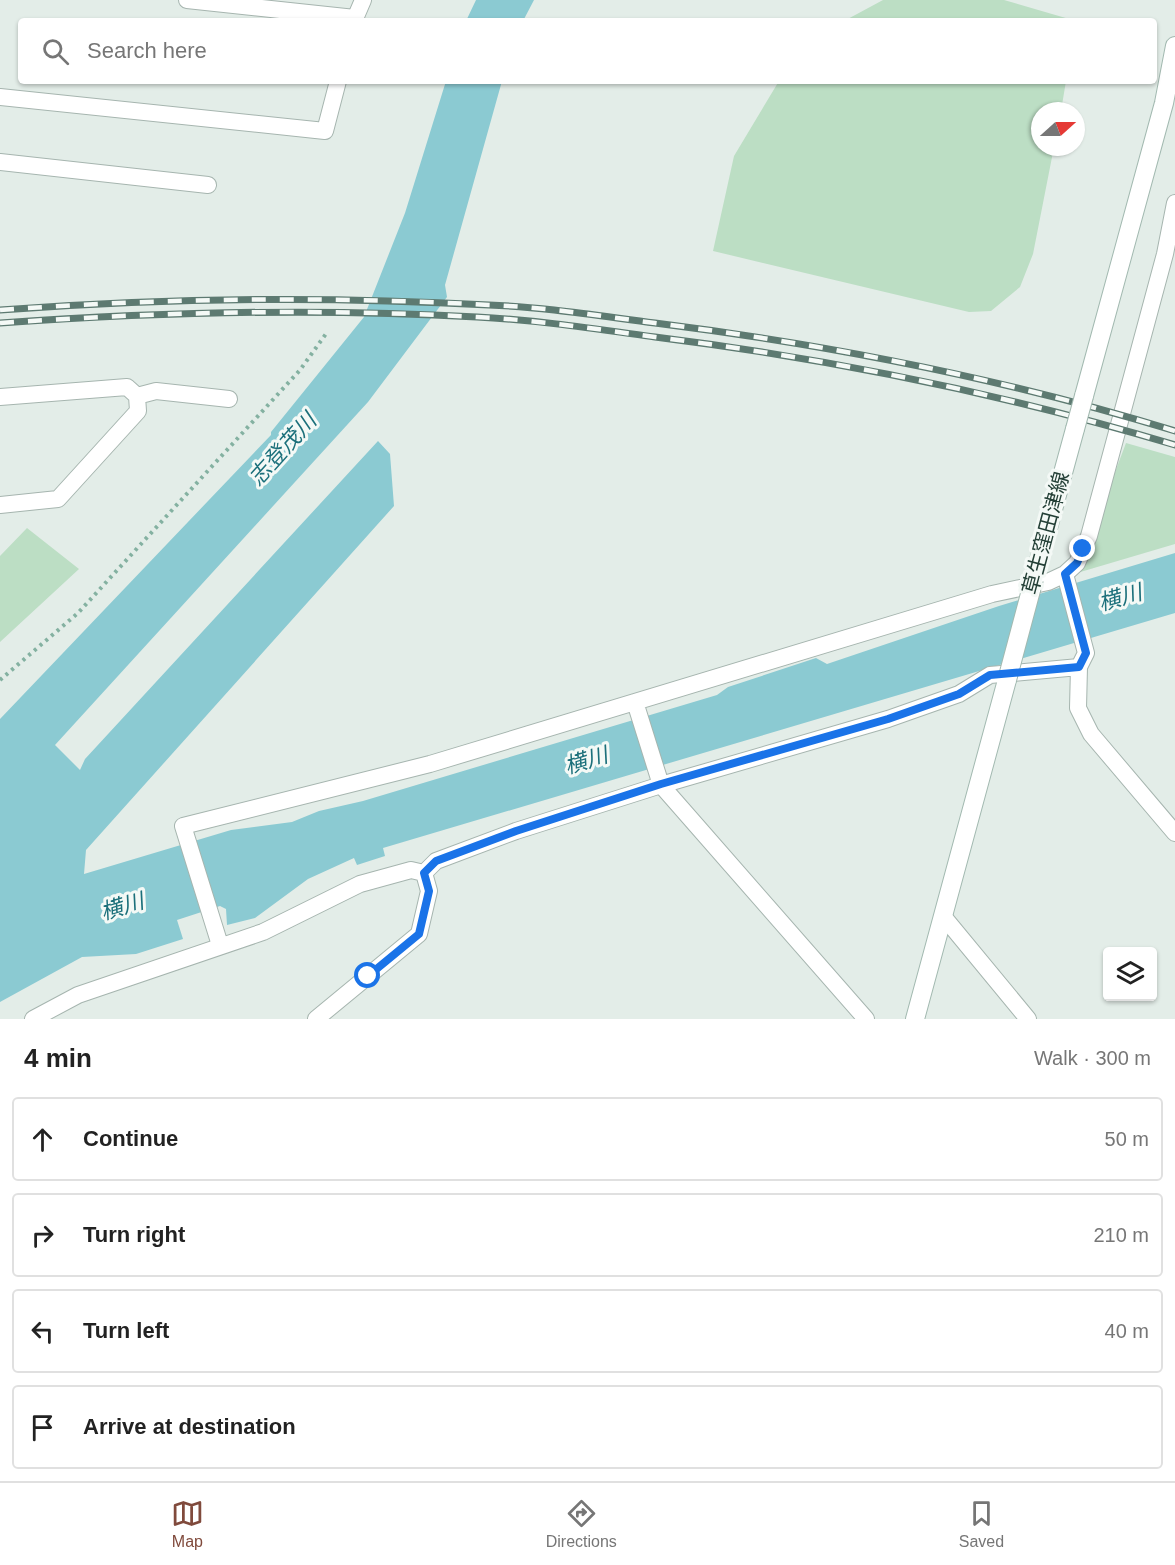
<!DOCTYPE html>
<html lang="en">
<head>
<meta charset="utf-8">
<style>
  body { margin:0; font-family:Arial,"Noto Sans JP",sans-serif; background:#f2f2f2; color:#222 }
  .controls { position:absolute; right:18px; bottom:18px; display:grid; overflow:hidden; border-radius:6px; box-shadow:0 2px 4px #0004 }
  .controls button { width:54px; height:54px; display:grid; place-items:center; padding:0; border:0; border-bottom:2px solid #e0e0e0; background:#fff; color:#222; font:30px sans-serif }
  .compass { position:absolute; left:1031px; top:102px; width:54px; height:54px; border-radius:50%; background:#fff; box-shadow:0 2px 4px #0004; rotate:69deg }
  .stop { position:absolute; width:18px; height:18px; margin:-14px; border:4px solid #1a73e8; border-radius:50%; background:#fff }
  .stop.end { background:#1a73e8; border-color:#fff; box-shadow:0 2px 6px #0008 }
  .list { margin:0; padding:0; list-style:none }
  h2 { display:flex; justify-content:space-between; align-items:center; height:78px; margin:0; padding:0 24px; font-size:26px }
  h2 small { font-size:20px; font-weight:400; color:#767676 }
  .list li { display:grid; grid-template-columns:39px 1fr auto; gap:18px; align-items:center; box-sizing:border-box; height:84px; margin:0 12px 12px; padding:0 12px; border:2px solid #e0e0e0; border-radius:6px }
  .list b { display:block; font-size:22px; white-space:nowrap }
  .list em { font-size:20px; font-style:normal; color:#767676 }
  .icon { flex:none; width:33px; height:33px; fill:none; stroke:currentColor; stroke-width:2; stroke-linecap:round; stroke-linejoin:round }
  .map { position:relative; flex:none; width:1175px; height:1019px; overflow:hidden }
  .search { position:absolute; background:#fff; box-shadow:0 2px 4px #0004; left:18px; right:18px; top:18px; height:66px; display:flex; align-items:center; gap:15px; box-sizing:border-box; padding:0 21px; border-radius:6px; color:#767676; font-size:22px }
  .sheet { height:462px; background:#fff }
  nav { display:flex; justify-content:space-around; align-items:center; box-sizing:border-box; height:84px; border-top:2px solid #e0e0e0; background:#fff; font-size:16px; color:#767676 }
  nav a { display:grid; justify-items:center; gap:3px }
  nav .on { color:#804a3c }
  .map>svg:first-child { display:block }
  .green { fill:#bcdec4 }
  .water { fill:#8bcad2 }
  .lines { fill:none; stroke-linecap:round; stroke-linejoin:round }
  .street-casing { stroke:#a6b5af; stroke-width:18 }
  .secondary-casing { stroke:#a2b9b0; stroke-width:20 }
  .path { stroke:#84b1a1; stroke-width:4; stroke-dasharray:3 4.5; stroke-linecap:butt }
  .street { stroke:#fff; stroke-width:16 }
  .secondary { stroke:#fff; stroke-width:18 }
  .rail-casing { stroke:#5d7a71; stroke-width:7 }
  .rail { stroke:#f4f9f6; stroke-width:4.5; stroke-dasharray:14; stroke-linecap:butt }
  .secondary-bridge-casing { stroke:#a2b9b0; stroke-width:20; stroke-linecap:butt }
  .secondary-bridge { stroke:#fff; stroke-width:18 }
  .route { stroke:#1a73e8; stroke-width:8 }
  .labels { text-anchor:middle; stroke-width:6; stroke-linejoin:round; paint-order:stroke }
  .street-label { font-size:21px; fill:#233f36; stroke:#f4f9f6 }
  .water-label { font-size:22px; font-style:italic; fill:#1c707b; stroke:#f4f9f6 }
</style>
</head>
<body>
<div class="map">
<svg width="1175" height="1019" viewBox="0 0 1175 1019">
  <rect width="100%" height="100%" fill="#e3ede8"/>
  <path class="green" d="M883,0H1004L1076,21H844Z
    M779,81H1066L1061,111H1040V147H1054L1033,254L1020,287L991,311L969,312L713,251L734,156Z
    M1126,443L1175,457V544L1077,573Z
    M27,528L79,569L0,642V556Z"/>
  <path class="water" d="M476,0H534L523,21H466Z
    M446,81H502L445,285L447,297L368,402L55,745L80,770L85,759L378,441L390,454L394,506L86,850L84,874L231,830L292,822L319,811L363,801L717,695L728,687L816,658L827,664L999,606L1175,553V613L383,848L385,856L357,865L354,858L308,879L255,918L227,925L226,909L220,906L177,920L183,939L136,954L82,957L0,1002V719L271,435V432L364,317L405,213Z"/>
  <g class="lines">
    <defs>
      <path id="street" d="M187,0L355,18
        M354,21L363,0
        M0,97L325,131L338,81
        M0,162L208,185
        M1175,203L1165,254L1089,536L1077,563L1065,574L1086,653L1079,667L1078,708L1091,734L1175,833
        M137,396L156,391L229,399
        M0,397L127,387L137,396L138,411L58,499L0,505
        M635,702L661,785L866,1019
        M424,873L436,861L516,831L661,785L888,719L959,694L990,675L1079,667
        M943,916L1028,1019
        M220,945L183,826L430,764L992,594L1048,582L1065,574
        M33,1019L78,995L263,932L360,884L411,870L424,873L429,891L419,934L316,1019"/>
      <path id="secondary" d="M1084,396L1164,103L1175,46
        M1034,579L1075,429
        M915,1019L1007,680"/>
    </defs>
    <use href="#street" class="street-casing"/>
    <use href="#secondary" class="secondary-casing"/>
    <path class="path" d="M0,680L78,613L300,370L328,331"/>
    <use href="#street" class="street"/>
    <use href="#secondary" class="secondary"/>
    <defs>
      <path id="rail" d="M0,310C163,298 326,296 489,305C545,307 600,316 655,323C831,345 1006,379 1175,431
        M0,323C159,312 318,308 477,317C537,320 596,329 655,337C832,359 1005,394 1175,445"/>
    </defs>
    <use href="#rail" class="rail-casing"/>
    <use href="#rail" class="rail"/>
    <defs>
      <path id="secondary-bridge" d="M1075,429L1084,396
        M1007,680L1034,579"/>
    </defs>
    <use href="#secondary-bridge" class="secondary-bridge-casing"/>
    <use href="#secondary-bridge" class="secondary-bridge"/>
  </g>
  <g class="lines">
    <path class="route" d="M368,976L419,934L429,891L424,873L436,861L516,831L661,784L888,719L959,694L990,675L1079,667L1086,653L1065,574L1077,563L1083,549"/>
  </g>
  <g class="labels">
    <g class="street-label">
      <text transform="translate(1046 533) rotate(-75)" y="7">草生窪田津線</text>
    </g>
    <g class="water-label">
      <text transform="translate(282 449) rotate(-48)" y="8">志登茂川</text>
      <text transform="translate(1120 597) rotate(-16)" y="8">横川</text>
      <text transform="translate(586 760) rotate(-17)" y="8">横川</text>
      <text transform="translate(122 906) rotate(-17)" y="8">横川</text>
    </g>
  </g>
</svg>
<div class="controls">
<button><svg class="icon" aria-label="layers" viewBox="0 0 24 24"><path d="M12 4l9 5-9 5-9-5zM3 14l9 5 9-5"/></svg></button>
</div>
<svg class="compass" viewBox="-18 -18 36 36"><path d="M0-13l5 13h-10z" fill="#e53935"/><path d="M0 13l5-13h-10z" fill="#767676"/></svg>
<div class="stop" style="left:368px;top:976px"></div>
<div class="stop end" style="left:1083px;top:549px"></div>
<div class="search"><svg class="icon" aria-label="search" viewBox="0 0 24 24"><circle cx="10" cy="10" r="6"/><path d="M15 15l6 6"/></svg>Search here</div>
</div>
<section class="sheet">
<h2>4 min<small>Walk · 300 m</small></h2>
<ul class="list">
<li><svg class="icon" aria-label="ahead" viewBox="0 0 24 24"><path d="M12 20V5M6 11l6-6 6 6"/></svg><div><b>Continue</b></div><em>50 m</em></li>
<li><svg class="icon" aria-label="right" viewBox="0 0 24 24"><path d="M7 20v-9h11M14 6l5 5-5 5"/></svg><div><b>Turn right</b></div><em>210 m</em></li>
<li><svg class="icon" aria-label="left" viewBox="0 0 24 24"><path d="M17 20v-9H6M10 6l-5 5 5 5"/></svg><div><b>Turn left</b></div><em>40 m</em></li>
<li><svg class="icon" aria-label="arrive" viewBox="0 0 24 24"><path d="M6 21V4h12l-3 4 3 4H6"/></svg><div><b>Arrive at destination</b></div></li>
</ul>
</section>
<nav>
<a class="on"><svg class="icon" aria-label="map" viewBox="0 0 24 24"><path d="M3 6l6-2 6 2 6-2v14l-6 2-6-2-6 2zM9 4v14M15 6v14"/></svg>Map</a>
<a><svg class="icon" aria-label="directions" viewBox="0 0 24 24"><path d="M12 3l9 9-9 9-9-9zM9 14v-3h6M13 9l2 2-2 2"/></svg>Directions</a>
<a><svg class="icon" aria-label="saved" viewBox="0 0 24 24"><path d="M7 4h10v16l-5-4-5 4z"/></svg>Saved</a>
</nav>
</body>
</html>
